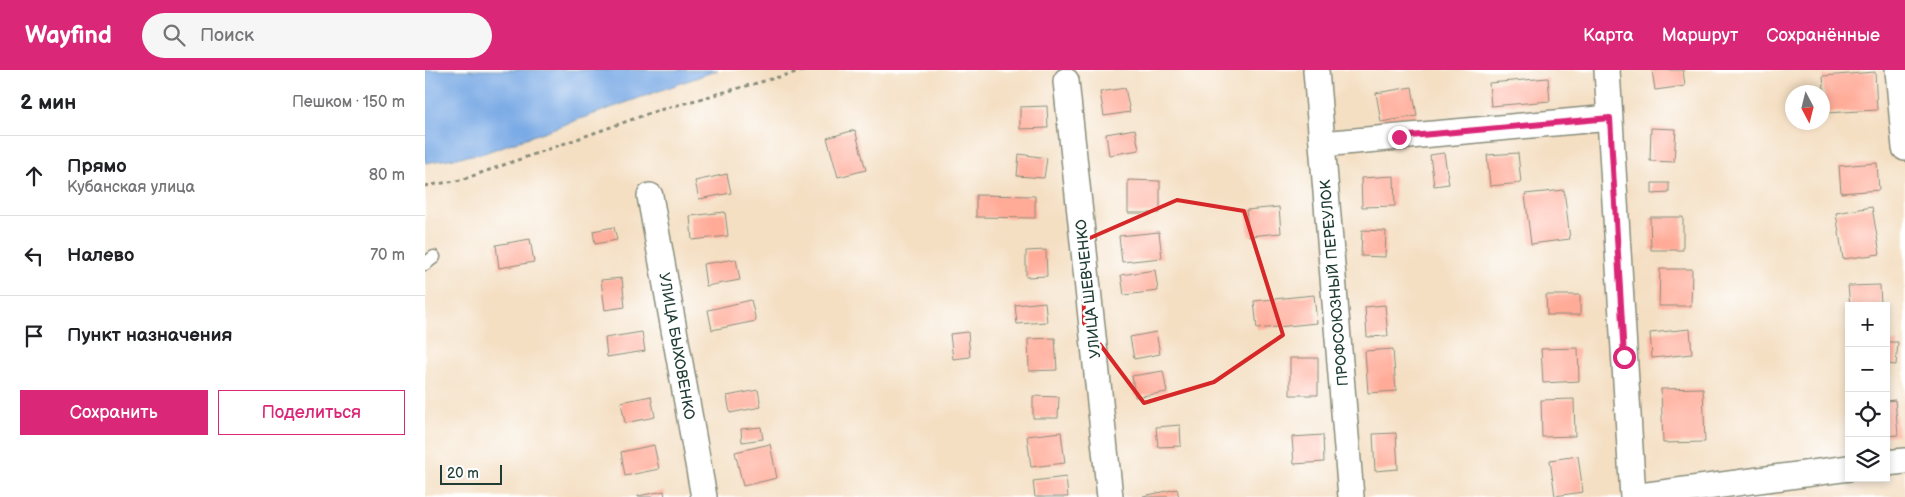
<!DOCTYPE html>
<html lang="ru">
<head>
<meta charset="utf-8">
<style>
  body { margin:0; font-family:"Balsamiq Sans",sans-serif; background:#f6f6f6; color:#202124 }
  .controls { position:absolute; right:15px; bottom:15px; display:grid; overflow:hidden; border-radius:0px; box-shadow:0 2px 8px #0003 }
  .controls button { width:45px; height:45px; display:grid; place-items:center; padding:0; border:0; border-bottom:1px solid #e0e0e0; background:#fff; color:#202124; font:25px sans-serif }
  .compass { position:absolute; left:1360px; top:15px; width:45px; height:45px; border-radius:50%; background:#fff; box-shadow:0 2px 8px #0003; rotate:173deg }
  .scale { position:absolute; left:15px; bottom:12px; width:62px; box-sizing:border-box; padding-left:5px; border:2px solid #1f3d34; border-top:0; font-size:14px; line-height:18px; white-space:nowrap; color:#1f3d34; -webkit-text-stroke:4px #fff; paint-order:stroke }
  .stop { position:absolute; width:15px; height:15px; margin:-11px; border:4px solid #db2777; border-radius:50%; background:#fff }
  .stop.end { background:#db2777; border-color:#fff; box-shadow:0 1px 5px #0008 }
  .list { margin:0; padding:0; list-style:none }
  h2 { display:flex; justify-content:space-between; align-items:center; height:65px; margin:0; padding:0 20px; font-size:21px }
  h2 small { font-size:16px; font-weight:400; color:#757577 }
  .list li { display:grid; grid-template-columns:32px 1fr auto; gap:15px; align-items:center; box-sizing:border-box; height:80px; padding:0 20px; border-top:1px solid #e0e0e0 }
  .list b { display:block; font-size:19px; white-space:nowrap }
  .list p { margin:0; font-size:16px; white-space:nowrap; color:#757577 }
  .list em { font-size:16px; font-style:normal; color:#757577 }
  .actions { display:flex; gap:10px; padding:15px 20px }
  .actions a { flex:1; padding:11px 0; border:1px solid #db2777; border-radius:0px; text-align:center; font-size:18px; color:#db2777 }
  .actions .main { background:#db2777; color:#fff }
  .icon { flex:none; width:28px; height:28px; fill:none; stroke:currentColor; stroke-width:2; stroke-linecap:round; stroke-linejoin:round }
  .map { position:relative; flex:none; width:1480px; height:427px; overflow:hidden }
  header { display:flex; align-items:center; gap:30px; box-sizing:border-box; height:70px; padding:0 25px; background:#db2777; color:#fff }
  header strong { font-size:24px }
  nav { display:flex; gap:28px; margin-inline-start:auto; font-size:18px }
  .search { width:350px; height:45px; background:#f6f6f6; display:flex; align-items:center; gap:12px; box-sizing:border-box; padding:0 18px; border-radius:28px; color:#757577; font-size:19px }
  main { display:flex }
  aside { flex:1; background:#fff }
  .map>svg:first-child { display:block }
  .water { fill:#7aaae5; stroke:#4c748c }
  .building { fill:#ffab98 }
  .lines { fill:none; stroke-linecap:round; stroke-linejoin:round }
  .lane-casing { stroke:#8a8e7c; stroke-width:15 }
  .street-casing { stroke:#8a8e7c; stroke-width:28 }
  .path { stroke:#8a8e7c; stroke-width:3; stroke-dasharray:4 4; stroke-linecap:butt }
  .lane { stroke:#fff; stroke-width:12 }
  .street { stroke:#fff; stroke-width:25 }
  .route { stroke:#db2777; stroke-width:6 }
  .marked { fill:none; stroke:#d62828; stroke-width:4; stroke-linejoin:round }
  .labels { text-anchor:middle; stroke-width:5; stroke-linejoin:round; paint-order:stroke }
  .street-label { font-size:15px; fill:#1f3d34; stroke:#fff }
</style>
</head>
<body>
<header>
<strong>Wayfind</strong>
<div class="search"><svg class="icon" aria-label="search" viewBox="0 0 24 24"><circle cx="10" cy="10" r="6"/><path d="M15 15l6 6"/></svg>Поиск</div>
<nav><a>Карта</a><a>Маршрут</a><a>Сохранённые</a></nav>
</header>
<main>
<aside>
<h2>2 мин<small>Пешком · 150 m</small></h2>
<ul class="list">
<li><svg class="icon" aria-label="ahead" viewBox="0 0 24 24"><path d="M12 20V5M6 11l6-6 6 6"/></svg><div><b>Прямо</b><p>Кубанская улица</p></div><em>80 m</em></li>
<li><svg class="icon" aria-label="left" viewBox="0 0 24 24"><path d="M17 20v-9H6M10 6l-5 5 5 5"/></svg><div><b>Налево</b></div><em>70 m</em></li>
<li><svg class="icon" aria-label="arrive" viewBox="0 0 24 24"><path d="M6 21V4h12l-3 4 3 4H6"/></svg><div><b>Пункт назначения</b></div></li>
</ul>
<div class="actions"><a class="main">Сохранить</a><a>Поделиться</a></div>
</aside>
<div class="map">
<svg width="1480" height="427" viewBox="0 0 1480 427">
  <rect width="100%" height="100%" fill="#fff"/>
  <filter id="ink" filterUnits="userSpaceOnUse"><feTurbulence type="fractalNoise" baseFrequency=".02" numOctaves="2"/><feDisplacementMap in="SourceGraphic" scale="10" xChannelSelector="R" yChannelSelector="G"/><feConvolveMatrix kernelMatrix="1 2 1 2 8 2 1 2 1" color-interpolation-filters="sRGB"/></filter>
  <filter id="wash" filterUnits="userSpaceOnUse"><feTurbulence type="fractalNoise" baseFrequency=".0096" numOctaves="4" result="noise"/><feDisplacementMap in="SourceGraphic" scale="20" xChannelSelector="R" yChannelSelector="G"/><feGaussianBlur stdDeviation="1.12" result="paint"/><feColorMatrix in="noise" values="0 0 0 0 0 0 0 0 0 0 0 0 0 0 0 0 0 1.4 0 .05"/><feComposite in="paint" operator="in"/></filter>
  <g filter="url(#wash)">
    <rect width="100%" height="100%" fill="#f4dfc3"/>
    <path class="water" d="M0,0H293L59,83L0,93Z"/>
    <g id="blocks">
      <path class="building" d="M1227,0H1258L1260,16L1230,20Z
        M1450,2L1452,40L1401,43L1398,6Z
        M1123,8L1125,31L1066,36L1064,13Z
        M987,17L992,46L956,52L951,23Z
        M700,18L705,42L679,46L675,22Z
        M622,36L623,58L595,59V37Z
        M1226,58L1251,59L1249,92L1225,91Z
        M710,59L714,80L684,85L681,64Z
        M430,60L441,100L413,107L402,68Z
        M1019,83L1024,114L1009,116L1005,85Z
        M1093,83L1096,113L1065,116L1062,85Z
        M594,84L622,88L619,108L592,106Z
        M1452,93L1454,120L1416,123L1414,96Z
        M302,104L306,123L274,129L270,111Z
        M969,106L970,136L937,137L936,108Z
        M703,110L735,111V143H703Z
        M1227,113H1244V123L1227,124Z
        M1139,120L1145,169L1106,174L1100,124Z
        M551,125L610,126V148L551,147Z
        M854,137L856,163L824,166L821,140Z
        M1447,137L1455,184L1418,189L1411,143Z
        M300,142L303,166L267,170L265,146Z
        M1225,147H1258V180H1226Z
        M189,157L192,170L170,174L168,161Z
        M937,160L961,161L960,187L936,186Z
        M734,162L737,188L697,192L694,166Z
        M105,169L109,192L74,198L71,175Z
        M621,180L622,206L601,207V181Z
        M311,189L315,210L281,216L278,194Z
        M1235,199H1267L1266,236H1234Z
        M730,200L733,221L699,225L696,205Z
        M197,208L200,237L180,240L176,210Z
        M1455,215L1456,236H1425L1423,216Z
        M889,225L892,253L832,259L829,231Z
        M1121,225H1155V245H1122Z
        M326,230L331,251L287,260L283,240Z
        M620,232L622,252L592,254L590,235Z
        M960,235L963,266L942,267L940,237Z
        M1265,259L1267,284L1227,288L1225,263Z
        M217,262L220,281L182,287L180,268Z
        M543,262L545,287L528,289L525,264Z
        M731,262L735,284L709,289L705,267Z
        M630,268L632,300L604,301L603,269Z
        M1461,272H1473L1471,295L1461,294Z
        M1153,278L1154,311L1118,313L1116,279Z
        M968,279L971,321L943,323L940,281Z
        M865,288H893V325H865Z
        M738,301L742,322L710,327L707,306Z
        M1278,318L1280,372L1238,373L1236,319Z
        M333,320L336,337L305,343L302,326Z
        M226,326L230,347L200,353L196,332Z
        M608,326L634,327L633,348H608Z
        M1149,329L1150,366L1117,367L1116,330Z
        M1470,330L1473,365L1461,366V331Z
        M755,355L756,376L733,377L731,357Z
        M336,357L338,369L317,372L316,359Z
        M636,362L640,393L606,397L602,366Z
        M971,363L973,399L950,401L948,364Z
        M898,365L899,392L869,394L867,367Z
        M345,374L352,408L318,416L310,382Z
        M229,375L234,399L200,406L196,382Z
        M1153,386L1158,422L1130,426L1125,390Z
        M641,407L643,427H610L608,411Z
        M752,419L754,427H718V426Z
        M239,421L240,427H213V426Z"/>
    </g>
  </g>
  <g filter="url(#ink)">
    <use href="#blocks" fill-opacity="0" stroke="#8a8e7c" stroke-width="1"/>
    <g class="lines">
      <defs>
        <path id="lane" d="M0,194L9,187"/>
        <path id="street" d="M891,0L926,427
          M1182,0L1208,427
          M1473,0L1480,78
          M641,11L685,427
          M897,74L1185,48
          M225,126L279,427
          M1461,393L1480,391
          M1208,427L1424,398"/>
      </defs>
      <use href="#lane" class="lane-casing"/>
      <use href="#street" class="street-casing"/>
      <path class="path" d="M0,116L36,110L231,41L379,0"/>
      <use href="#lane" class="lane"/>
      <use href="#street" class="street"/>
    </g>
  </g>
  <g class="lines" filter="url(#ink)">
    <path class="route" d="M974,67L1185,48L1199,287"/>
  </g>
  <path class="marked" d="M752,130L819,141L858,265L789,312L719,333L659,253L658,171Z"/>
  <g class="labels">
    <g class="street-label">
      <text transform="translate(909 213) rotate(-95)" y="5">ПРОФСОЮЗНЫЙ ПЕРЕУЛОК</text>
      <text transform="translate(663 219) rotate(-96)" y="5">УЛИЦА ШЕВЧЕНКО</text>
      <text transform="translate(252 276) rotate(80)" y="5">УЛИЦА БЫХОВЕНКО</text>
    </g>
  </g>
</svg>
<div class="controls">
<button>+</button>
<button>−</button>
<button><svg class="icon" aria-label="locate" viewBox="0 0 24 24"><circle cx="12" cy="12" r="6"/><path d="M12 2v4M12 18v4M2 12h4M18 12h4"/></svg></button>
<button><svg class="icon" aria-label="layers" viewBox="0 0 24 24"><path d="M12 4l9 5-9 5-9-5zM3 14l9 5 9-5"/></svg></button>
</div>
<svg class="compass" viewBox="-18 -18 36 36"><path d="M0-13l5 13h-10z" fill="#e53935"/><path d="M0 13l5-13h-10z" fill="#757577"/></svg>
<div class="scale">20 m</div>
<div class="stop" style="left:1199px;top:287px"></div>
<div class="stop end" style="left:974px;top:67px"></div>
</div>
</main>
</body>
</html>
